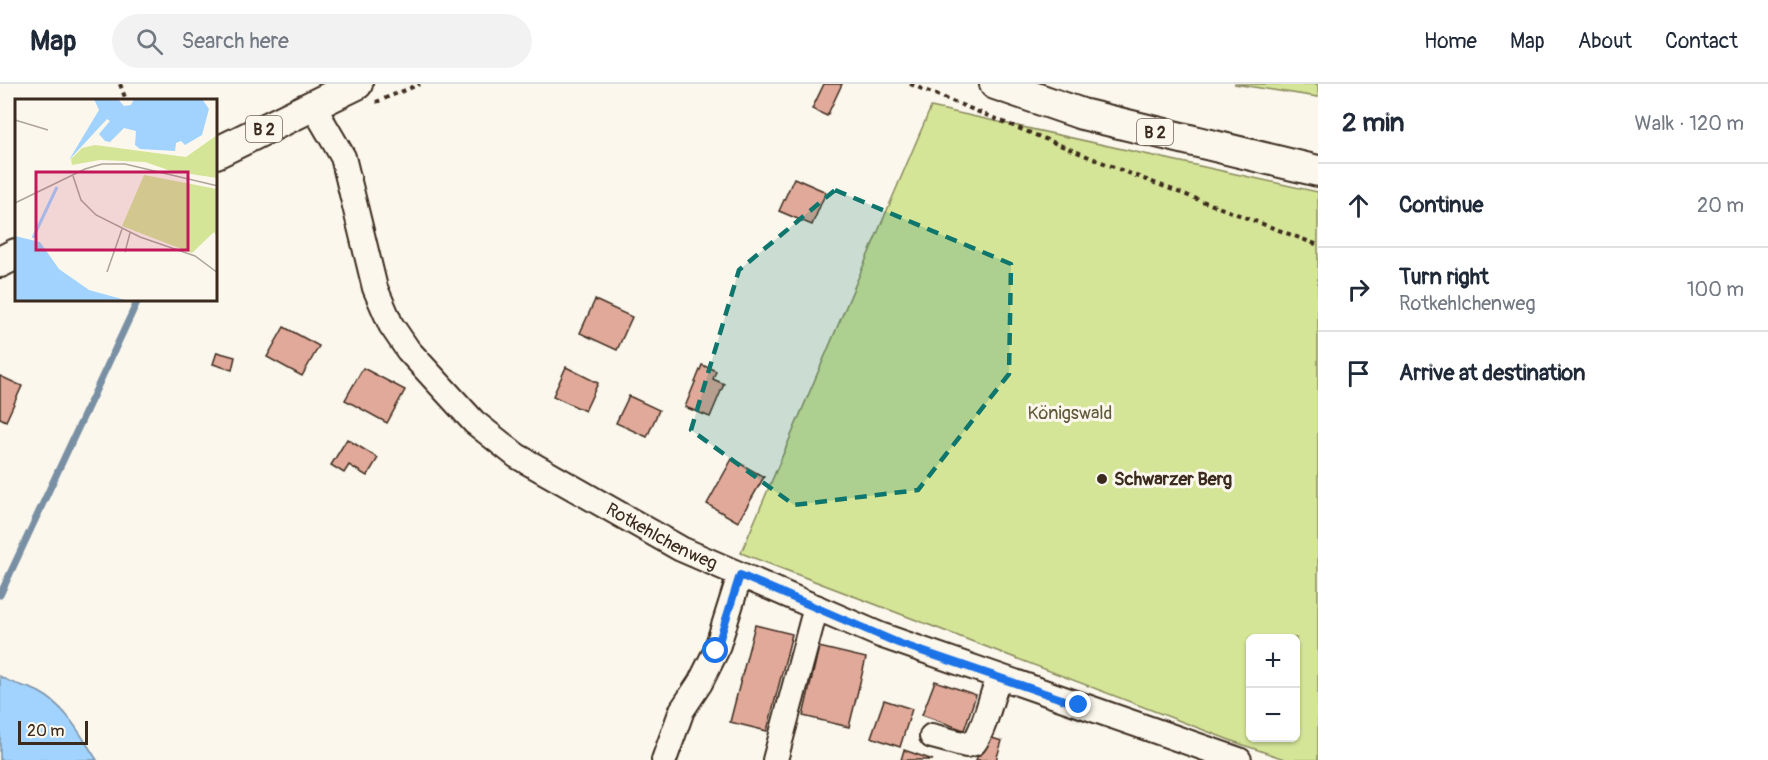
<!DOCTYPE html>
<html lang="en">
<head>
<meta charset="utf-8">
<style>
  body { margin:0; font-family:Pangolin,sans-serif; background:#f2f2f3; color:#1f2937 }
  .controls { position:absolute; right:18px; bottom:18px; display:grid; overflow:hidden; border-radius:9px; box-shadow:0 2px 4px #0004 }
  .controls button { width:54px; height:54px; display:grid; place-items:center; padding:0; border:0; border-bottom:2px solid #e0e1e3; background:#fff; color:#1f2937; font:30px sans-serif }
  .scale { position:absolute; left:18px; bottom:15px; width:70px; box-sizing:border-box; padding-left:6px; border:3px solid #3b2a1e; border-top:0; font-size:16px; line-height:21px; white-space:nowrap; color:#3b2a1e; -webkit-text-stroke:4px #fbf7ec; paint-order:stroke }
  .stop { position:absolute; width:18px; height:18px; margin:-14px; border:4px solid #1a73e8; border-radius:50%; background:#fff }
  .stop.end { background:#1a73e8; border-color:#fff; box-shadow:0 2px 6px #0008 }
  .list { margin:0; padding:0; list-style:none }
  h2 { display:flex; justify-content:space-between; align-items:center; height:78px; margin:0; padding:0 24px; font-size:26px }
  h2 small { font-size:20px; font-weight:400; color:#747a83 }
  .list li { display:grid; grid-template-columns:39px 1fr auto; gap:18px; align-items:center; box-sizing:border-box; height:84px; padding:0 24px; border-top:2px solid #e0e1e3 }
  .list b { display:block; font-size:22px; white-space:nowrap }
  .list p { margin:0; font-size:20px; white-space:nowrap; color:#747a83 }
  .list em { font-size:20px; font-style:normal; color:#747a83 }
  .icon { flex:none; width:33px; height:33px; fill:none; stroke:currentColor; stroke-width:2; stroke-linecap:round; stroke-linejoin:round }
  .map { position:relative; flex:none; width:1318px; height:676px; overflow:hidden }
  header { display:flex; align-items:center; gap:36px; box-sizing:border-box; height:84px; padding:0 30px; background:#fff; border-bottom:2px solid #e0e1e3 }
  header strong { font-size:28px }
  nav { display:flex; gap:33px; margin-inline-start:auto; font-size:21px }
  .search { width:420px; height:54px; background:#f2f2f3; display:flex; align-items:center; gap:15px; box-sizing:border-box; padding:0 21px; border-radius:33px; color:#747a83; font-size:22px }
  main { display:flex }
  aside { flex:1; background:#fff }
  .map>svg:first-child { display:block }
  .green { fill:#d5e598; stroke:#88885b; stroke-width:1.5; fill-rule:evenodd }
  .water { fill:#a1d3fe; stroke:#788fa4; stroke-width:1.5 }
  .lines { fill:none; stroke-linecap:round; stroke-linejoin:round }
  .stream { stroke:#788fa4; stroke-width:7 }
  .building { fill:#e1a999; stroke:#3b2a1e; stroke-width:1.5 }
  .minor-casing { stroke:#3b2a1e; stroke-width:28 }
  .major-casing { stroke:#3b2a1e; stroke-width:34 }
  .path { stroke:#3b2a1e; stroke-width:4; stroke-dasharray:4.5 4.5; stroke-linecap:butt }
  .minor { stroke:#fbf7ec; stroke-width:24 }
  .major { stroke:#fbf7ec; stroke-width:30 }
  .route { stroke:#1a73e8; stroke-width:8 }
  .marked { fill:#0f766e; fill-opacity:0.2; stroke:#0f766e; stroke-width:4.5; stroke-dasharray:12 8; stroke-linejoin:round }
  .poi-dot { fill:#3b2a1e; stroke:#fbf7ec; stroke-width:2 }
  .labels { text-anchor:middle; stroke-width:6; stroke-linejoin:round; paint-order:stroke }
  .shield { fill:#fbf7ec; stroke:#75685c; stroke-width:1.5 }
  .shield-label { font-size:16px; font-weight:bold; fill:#3b2a1e }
  .park-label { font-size:18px; fill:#62593c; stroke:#fbf7ec }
  .poi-label { font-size:18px; font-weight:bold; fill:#3b2a1e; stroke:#fbf7ec; text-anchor:start }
  .street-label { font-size:18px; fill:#3b2a1e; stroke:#fbf7ec }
  .inset-river { fill:none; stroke:#a1d3fe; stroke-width:3 }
  .inset-road { fill:none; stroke:#aea59a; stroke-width:1.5 }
  .view { fill:#c2185b; fill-opacity:0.15; stroke:#c2185b; stroke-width:3 }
  .inset-edge { fill:none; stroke:#3b2a1e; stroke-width:3 }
</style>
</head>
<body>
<header>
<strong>Map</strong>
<div class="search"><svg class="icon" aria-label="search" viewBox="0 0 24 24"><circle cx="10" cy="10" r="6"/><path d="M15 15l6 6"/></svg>Search here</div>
<nav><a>Home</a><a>Map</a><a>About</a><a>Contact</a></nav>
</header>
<main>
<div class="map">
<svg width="1318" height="676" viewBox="0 0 1318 676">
  <rect width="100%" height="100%" fill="#fbf7ec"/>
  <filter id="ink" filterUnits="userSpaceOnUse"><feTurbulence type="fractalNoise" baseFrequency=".0167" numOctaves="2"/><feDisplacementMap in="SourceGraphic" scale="12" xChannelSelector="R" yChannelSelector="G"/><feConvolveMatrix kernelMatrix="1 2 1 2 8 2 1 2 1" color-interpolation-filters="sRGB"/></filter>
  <g filter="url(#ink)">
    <path class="green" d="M1234,0H1318V13Z
      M931,23L1318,108V676H1287L1235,658L741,469ZM1250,554H1296V654H1250Z"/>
    <path class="water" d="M0,592C13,601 27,602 39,608C66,622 81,652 97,676H0Z"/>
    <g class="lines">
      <path class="stream" d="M0,511L138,216"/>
    </g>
    <path class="building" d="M824,0H842L827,32L812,25Z
      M794,94L826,108L812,141L779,127Z
      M595,216L632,233L617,266L580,249Z
      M284,243L319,262L302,292L267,273Z
      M217,268L235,273L232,286L213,280Z
      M702,281L716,287L713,295L724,300L710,333L685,323Z
      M566,283L598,299L585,327L553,312Z
      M363,284L405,306L387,339L345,316Z
      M0,292L22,302L6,337L0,334Z
      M629,312L659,326L647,353L616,339Z
      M347,355L378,374L367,392L349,381L344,389L331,381Z
      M732,375L764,393L738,438L707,420Z
      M755,541L792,550L767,647L730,638Z
      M819,563L866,574L849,643L803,632Z
      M935,597L976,611L964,646L922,631Z
      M884,616L912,625L900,663L871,653Z
      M985,652L1002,657L996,676H976Z
      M904,666L933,676H901Z"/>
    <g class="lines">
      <defs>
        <g id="minor">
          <path id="s1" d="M312,20L343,73L375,204L391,241L408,266L474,338L517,372L681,465L880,551L1239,676"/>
          <path d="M932,652L966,661L974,659C986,642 990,614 999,594"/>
          <path d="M664,676L682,626L700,599L716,567L740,491"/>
          <path d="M775,676L816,523"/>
        </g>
        <path id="major" d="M995,0L1082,30L1318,87
          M216,69L357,0
          M0,178L16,170"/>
      </defs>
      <use href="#minor" class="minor-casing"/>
      <use href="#major" class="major-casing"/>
      <path class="path" d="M120,0L126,16
        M910,0L1131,90L1318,161
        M376,18L420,0"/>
      <use href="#minor" class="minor"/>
      <use href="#major" class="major"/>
    </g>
  </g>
  <g class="lines" filter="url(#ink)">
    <path class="route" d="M716,567L740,491L898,559L1079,621"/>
  </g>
  <path class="marked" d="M835,106L1011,180L1009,290L918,406L794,421L691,346L739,186Z"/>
  <circle class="poi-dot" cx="1102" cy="395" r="6"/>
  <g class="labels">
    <g class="shield">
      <rect x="246" y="32" width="36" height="26" rx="4.5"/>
      <rect x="1137" y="35" width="36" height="26" rx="4.5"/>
    </g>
    <g class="shield-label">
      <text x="264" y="51">B 2</text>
      <text x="1155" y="54">B 2</text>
    </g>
    <g class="park-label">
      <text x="1070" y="335">Königswald</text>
    </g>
    <g class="poi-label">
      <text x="1114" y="401">Schwarzer Berg</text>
    </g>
    <g class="street-label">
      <text dy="6" stroke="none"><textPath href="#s1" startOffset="585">Rotkehlchenweg</textPath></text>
    </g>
  </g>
  <g transform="translate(15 15)">
    <rect width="202" height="202" fill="#fbf7ec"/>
    <path d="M202,36V79L156,72L130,63L85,61L57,66L56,60L67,49L80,46L171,58ZM129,76L202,90V138L199,133L177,154L107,127Z" fill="#d5e598"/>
    <path d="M79,0H103L109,7L116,6L119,0H187L194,10L187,36L170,46L166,42L161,44L160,52L125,50L120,46L121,32L109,29L95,43L90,42L84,35L95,22L92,20L54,61L84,11ZM0,137L25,143L44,170L74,191L114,202H0Z" fill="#a1d3fe"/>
    <path class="inset-river" d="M18,139L42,88"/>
    <path class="inset-road" d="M0,21L33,31M58,77L66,101L81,116L125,138L180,157L203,174M0,104L70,70L87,65H110L203,87M110,153L115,134M92,173L107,130"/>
    <path class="view" d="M21,73H173V151H21Z"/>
    <rect width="202" height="202" class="inset-edge"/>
  </g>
</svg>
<div class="controls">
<button>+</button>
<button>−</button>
</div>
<div class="scale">20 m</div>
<div class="stop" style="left:716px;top:567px"></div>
<div class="stop end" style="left:1079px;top:621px"></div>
</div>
<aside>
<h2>2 min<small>Walk · 120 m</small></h2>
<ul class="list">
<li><svg class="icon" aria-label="ahead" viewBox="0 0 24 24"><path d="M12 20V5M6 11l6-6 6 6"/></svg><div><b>Continue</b></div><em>20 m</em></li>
<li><svg class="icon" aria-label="right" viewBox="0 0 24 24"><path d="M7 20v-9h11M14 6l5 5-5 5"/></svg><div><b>Turn right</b><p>Rotkehlchenweg</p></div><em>100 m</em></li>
<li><svg class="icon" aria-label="arrive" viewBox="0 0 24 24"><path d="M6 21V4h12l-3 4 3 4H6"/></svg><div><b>Arrive at destination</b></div></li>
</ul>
</aside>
</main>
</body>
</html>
